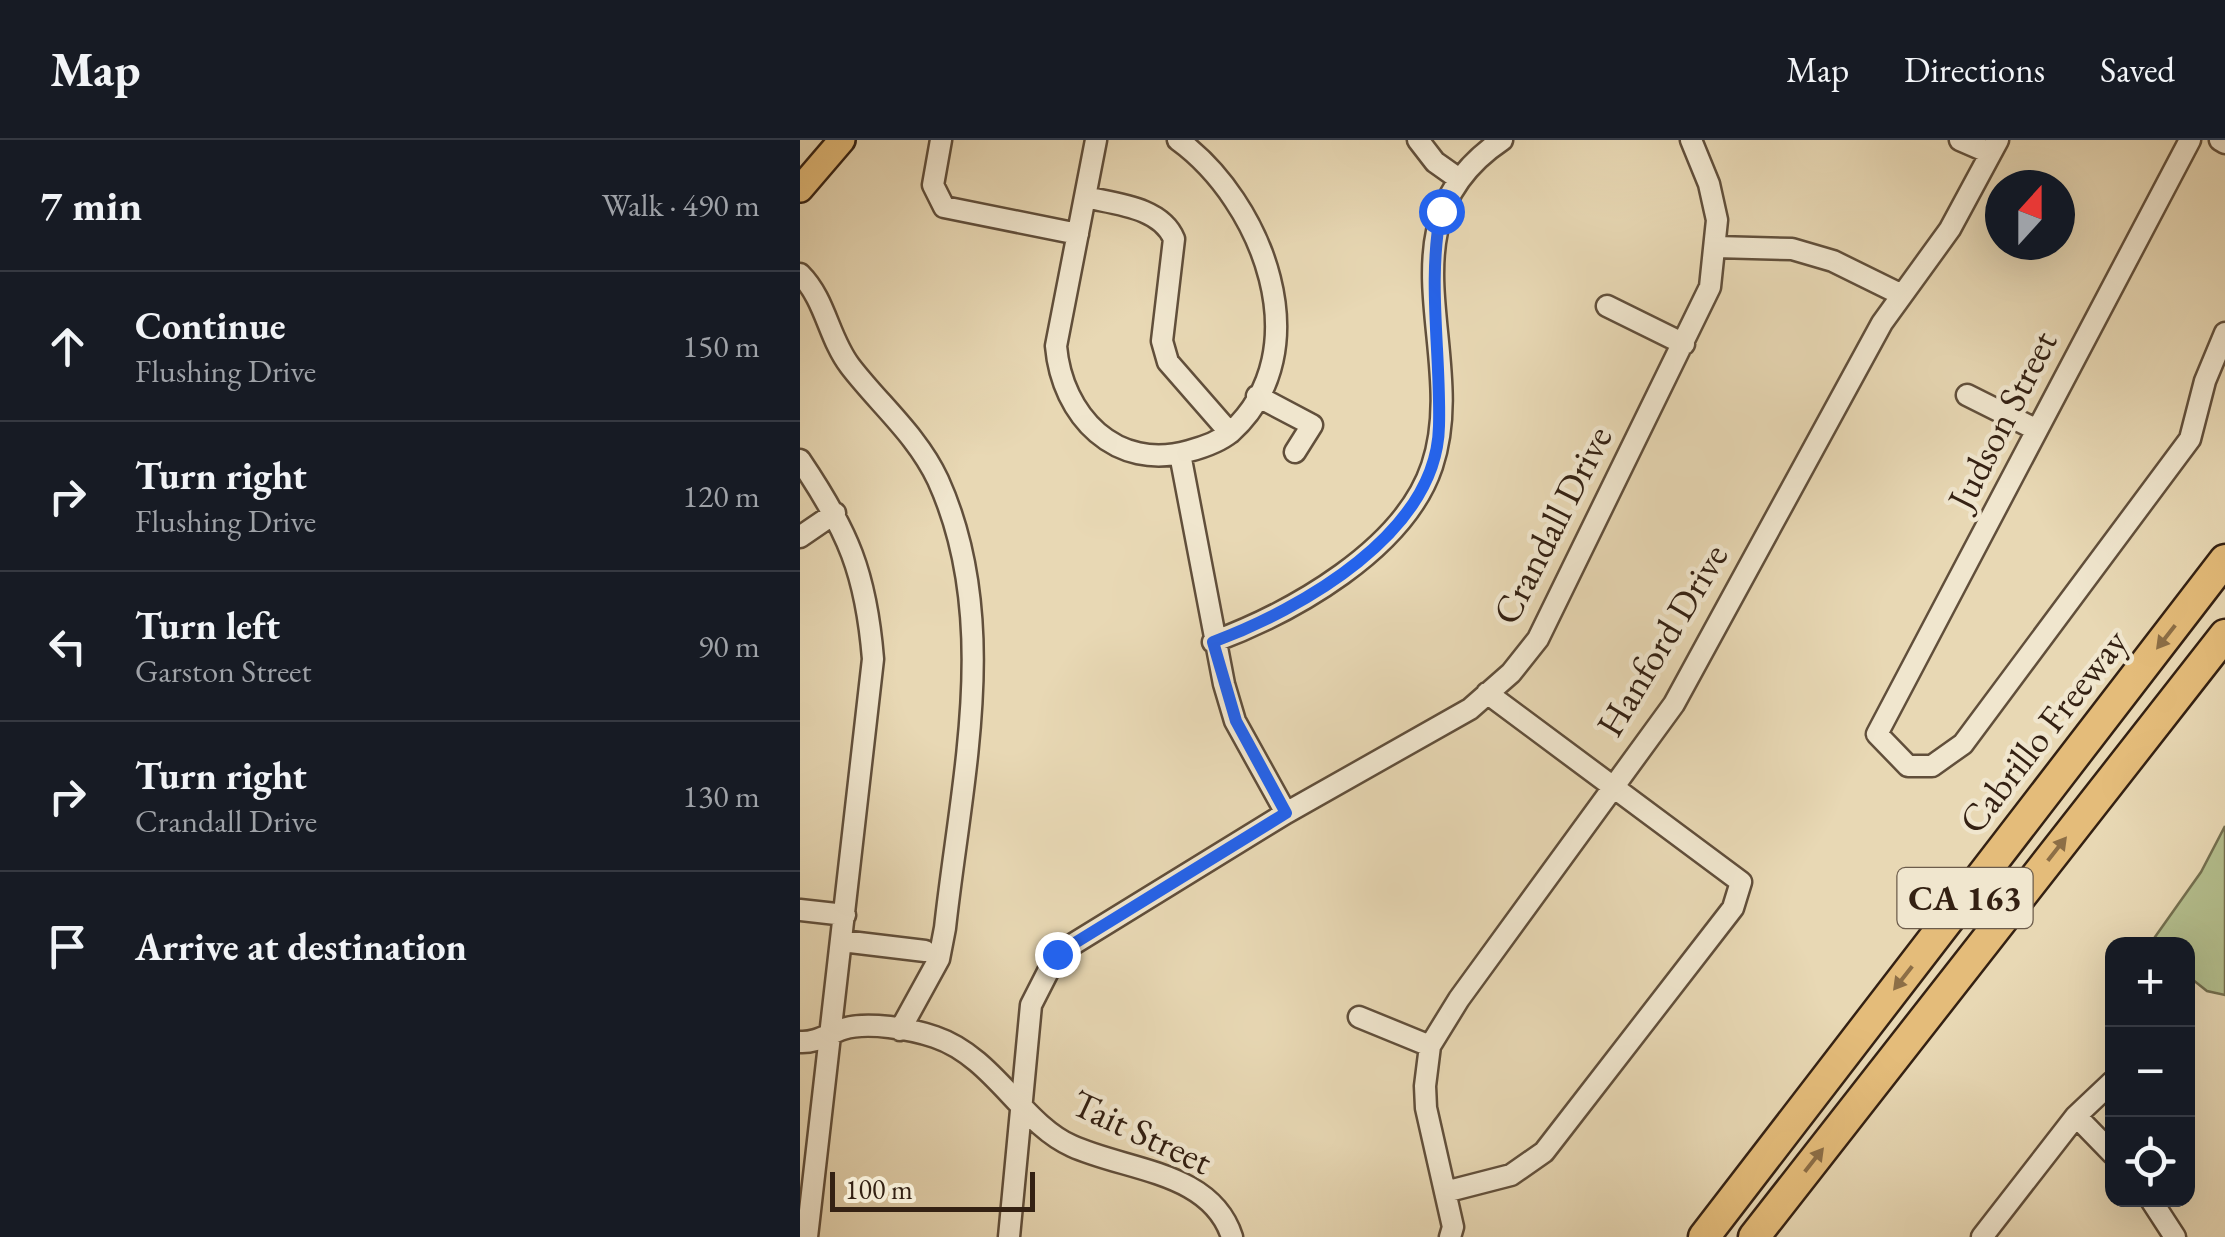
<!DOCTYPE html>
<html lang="en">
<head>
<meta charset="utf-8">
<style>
  body { margin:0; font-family:"EB Garamond",serif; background:#242831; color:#f1f3f6 }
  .controls { position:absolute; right:30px; bottom:30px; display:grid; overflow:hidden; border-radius:20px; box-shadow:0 10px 40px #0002 }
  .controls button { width:90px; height:90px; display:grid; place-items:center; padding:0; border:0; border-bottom:2px solid #363941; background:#171b24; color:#f1f3f6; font:50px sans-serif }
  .compass { position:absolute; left:1185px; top:30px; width:90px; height:90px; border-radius:50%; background:#171b24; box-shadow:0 10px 40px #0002; rotate:21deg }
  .scale { position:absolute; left:30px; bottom:25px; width:205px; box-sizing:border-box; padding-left:10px; border:5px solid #342113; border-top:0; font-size:28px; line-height:35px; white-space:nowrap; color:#342113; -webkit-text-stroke:8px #f0e6ce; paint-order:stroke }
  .stop { position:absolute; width:30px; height:30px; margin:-22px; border:8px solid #2563eb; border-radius:50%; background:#fff }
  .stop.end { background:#2563eb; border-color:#fff; box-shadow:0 2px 10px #0008 }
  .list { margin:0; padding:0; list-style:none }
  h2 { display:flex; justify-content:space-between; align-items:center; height:130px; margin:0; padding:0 40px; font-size:42px }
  h2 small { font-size:32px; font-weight:400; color:#9ea1a6 }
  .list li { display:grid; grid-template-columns:65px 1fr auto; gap:30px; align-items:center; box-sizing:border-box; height:150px; padding:0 40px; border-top:2px solid #363941 }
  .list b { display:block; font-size:38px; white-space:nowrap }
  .list p { margin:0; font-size:32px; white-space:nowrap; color:#9ea1a6 }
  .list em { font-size:32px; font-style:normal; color:#9ea1a6 }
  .icon { flex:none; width:55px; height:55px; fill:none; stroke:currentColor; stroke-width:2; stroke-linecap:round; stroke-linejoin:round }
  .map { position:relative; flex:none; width:1425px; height:1097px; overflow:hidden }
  header { display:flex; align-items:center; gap:60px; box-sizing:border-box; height:140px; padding:0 50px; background:#171b24; border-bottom:2px solid #363941 }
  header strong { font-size:48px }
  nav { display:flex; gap:55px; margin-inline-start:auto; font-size:35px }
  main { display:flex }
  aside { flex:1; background:#171b24 }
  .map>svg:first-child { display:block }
  .green { fill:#b4bf8e; stroke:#747050; stroke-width:2.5 }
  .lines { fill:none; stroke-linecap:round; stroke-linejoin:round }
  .minor-casing { stroke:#614f3b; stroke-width:25 }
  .major-casing { stroke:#342113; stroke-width:30 }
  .highway-casing { stroke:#342113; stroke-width:35 }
  .minor { stroke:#f0e6ce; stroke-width:20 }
  .major { stroke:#e4bc7a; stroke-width:25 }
  .highway { stroke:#e4bc7a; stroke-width:30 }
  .oneway { fill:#8c6e46 }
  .route { stroke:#2563eb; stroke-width:12 }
  .labels { text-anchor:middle; stroke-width:9; stroke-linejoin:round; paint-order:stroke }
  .shield { fill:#f0e6ce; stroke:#6c5c4b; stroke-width:2.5 }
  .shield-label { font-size:35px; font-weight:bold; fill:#342113 }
  .street-label { font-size:38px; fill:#342113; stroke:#f0e6ce }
</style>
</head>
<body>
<header>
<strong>Map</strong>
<nav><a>Map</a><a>Directions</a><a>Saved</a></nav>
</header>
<main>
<aside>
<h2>7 min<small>Walk · 490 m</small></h2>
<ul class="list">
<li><svg class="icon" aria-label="ahead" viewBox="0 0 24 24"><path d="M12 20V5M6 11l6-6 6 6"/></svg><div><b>Continue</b><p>Flushing Drive</p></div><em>150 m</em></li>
<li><svg class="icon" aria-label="right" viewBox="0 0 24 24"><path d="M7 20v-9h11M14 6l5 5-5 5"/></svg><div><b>Turn right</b><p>Flushing Drive</p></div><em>120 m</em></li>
<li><svg class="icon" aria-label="left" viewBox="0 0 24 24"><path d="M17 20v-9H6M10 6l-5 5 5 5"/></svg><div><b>Turn left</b><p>Garston Street</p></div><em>90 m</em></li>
<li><svg class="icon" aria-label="right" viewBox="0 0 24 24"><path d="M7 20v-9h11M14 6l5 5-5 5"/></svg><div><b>Turn right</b><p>Crandall Drive</p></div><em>130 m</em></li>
<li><svg class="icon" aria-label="arrive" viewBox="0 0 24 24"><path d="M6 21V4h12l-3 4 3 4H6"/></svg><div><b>Arrive at destination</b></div></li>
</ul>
</aside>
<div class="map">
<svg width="1425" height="1097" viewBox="0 0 1425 1097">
  <rect width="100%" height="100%" fill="#e8d8b4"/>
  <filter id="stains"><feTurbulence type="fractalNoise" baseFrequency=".002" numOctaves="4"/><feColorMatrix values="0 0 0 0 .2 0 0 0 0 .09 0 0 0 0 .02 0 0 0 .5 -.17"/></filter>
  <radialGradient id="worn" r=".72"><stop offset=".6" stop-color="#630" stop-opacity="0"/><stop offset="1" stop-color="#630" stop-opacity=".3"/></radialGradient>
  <path class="green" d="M1425,686V855L1407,851L1388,836V804H1350L1401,732Z"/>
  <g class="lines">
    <defs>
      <path id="minor" d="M141,0L133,45L144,67L278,94
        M296,0L256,206C262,276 316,332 389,311C404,307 419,302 431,292C521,210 462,61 378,0
        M618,0L635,22L659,39
        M1160,0L1190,13
        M1390,0L1077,594L1108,626H1132L1163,604L1390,299L1405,241L1425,193
        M1420,0L1425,3
        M285,57C315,64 361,67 374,99L362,201L368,222L430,293
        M916,107L992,109L1033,121L1102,155
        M0,134C26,160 28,197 50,226C79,264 117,295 138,340C202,481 161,641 145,788L139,819L100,890
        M807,166L884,204
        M1167,255L1237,290
        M457,256L512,285L495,312
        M380,314L424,544L435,581L486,673
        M0,320C48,391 66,433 73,519L7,1097
        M0,397L35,373
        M413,502C493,472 604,410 632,326C670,213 575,85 702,0
        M0,770L45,775
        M42,801L125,811
        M559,877L630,906
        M0,902C16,903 28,894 43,889C67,881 112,889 135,897C194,917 222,984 272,1006C327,1031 411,1031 432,1097
        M1276,976L1312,1013
        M645,1052L711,1035L744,1012L933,768L941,742L687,553
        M1351,1060L1375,1097
        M209,1097L231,865L257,814L486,673L670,569L711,533L738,499L910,147L917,80L909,44L891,0
        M650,1097L653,1087L626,968L625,946L630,906L659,859L874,564L1082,183L1150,89L1198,0
        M1182,1097L1276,976L1312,942"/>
      <path id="major" d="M0,49L42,0"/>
      <path id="highway" d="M904,1097L1425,420
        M954,1097L1425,495"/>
    </defs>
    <use href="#minor" class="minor-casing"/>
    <use href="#major" class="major-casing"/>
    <use href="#highway" class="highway-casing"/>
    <use href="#minor" class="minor"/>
    <use href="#major" class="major"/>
    <use href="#highway" class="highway"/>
  </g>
  <defs><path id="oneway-solid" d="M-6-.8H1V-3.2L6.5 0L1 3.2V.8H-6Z" transform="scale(2.5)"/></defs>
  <g class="oneway">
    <use href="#oneway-solid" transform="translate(1366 497) rotate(128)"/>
    <use href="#oneway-solid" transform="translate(1257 709) rotate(-52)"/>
    <use href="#oneway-solid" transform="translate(1103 838) rotate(128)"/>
    <use href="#oneway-solid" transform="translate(1014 1020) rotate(-52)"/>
  </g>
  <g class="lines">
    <path class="route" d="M257,814L486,673L436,581L413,502C501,469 637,393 639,286C641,215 627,142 641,71"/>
  </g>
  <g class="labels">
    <rect class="shield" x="1097.5" y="728" width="135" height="60" rx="8"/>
    <g class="shield-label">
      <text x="1165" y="770">CA 163</text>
    </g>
    <g class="street-label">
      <text transform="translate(1202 280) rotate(-63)" y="13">Judson Street</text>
      <text transform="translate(752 385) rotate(-63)" y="13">Crandall Drive</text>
      <text transform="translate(862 500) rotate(-59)" y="13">Hanford Drive</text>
      <text transform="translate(1243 591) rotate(-52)" y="13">Cabrillo Freeway</text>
      <text transform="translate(342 992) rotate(25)" y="13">Tait Street</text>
    </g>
  </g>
  <rect width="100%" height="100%" filter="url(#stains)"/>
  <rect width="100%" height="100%" fill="url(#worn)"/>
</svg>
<div class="controls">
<button>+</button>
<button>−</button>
<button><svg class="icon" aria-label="locate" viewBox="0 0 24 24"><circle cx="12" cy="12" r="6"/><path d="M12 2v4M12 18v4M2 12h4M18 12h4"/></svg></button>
</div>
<svg class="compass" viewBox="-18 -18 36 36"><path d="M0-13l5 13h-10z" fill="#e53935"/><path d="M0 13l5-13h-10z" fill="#9ea1a6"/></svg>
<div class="scale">100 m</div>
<div class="stop" style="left:641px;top:71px"></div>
<div class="stop end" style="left:257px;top:814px"></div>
</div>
</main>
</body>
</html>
